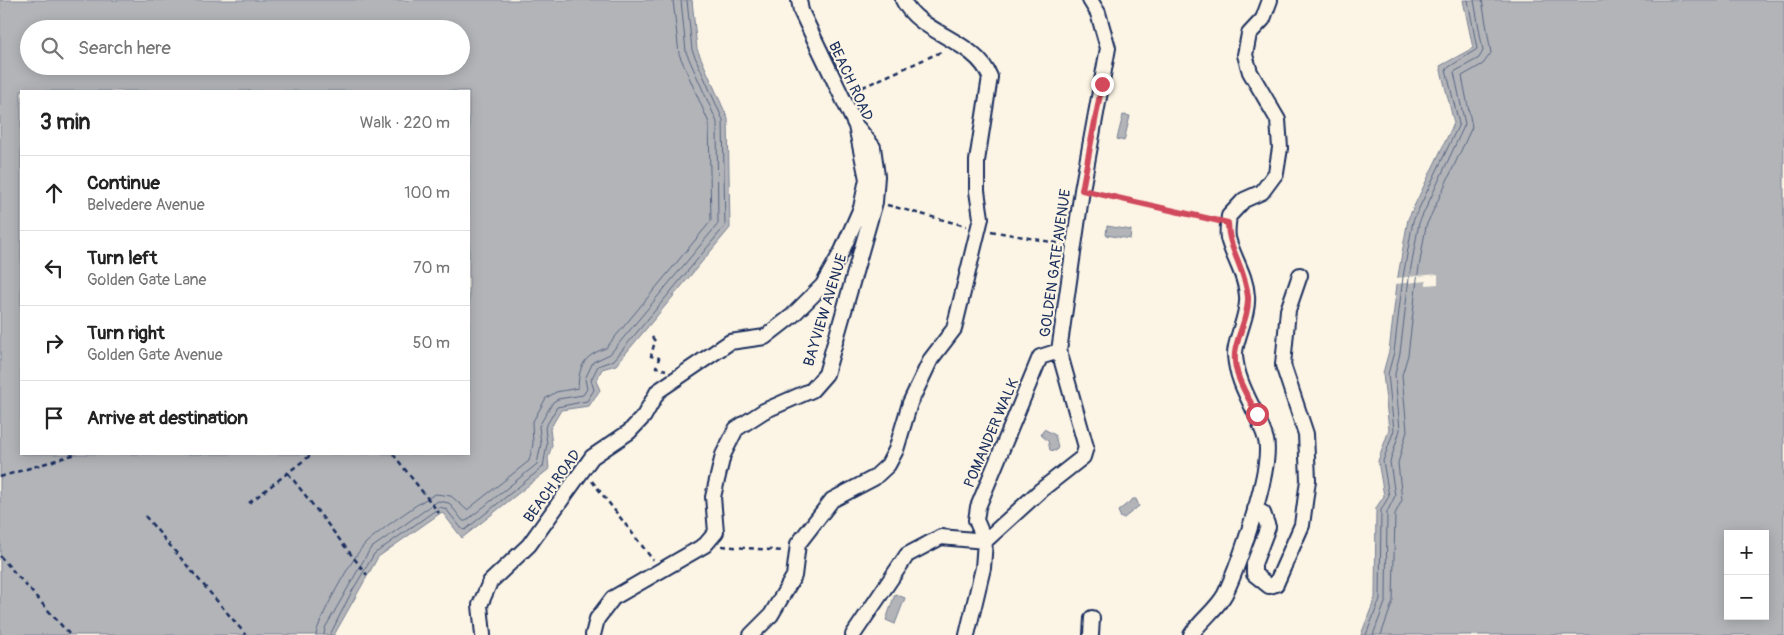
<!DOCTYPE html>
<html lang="en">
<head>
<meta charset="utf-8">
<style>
  body { margin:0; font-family:Pangolin,sans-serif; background:#f6f6f6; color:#222 }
  .controls { position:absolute; right:15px; bottom:15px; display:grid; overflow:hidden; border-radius:0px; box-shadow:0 2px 12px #0003 }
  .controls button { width:45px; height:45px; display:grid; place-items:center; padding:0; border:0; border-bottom:1px solid #e0e0e0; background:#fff; color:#222; font:25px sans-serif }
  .stop { position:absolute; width:15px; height:15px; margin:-11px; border:4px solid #d1495b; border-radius:50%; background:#fff }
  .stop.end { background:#d1495b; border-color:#fff; box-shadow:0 1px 5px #0008 }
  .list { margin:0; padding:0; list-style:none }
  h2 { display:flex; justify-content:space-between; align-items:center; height:65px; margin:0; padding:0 20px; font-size:21px }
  h2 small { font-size:16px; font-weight:400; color:#767676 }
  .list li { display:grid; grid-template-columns:32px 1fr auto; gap:15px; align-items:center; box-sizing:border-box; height:75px; padding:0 20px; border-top:1px solid #e0e0e0 }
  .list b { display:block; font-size:19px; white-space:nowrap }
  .list p { margin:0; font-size:16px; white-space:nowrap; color:#767676 }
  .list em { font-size:16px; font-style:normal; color:#767676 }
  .icon { flex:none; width:28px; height:28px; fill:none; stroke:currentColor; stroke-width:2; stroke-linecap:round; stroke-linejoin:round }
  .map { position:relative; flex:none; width:1784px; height:635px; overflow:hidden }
  .search { position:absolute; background:#fff; box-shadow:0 2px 12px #0003; left:20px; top:20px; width:450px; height:55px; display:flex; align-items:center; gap:12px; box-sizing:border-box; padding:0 18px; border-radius:28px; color:#767676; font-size:19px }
  .panel { position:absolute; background:#fff; box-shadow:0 2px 12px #0003; left:20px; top:90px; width:450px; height:365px; border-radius:0px }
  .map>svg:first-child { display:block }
  .water { fill:#b2b4b8; stroke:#767f94; fill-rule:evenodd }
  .pier { fill:#fcf5e5 }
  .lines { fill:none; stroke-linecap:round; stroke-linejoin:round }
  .shore { stroke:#576482; stroke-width:1 }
  .street-casing { stroke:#1b2f5e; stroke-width:18 }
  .path { stroke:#1b2f5e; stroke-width:2.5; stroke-dasharray:5 4; stroke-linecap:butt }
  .street { stroke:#fcf5e5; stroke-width:14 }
  .route { stroke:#d1495b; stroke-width:6 }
  .labels { text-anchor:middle; stroke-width:4; stroke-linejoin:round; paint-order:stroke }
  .street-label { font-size:15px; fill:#1b2f5e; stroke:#fcf5e5 }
</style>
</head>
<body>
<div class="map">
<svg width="1784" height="635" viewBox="0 0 1784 635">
  <rect width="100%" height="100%" fill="#fcf5e5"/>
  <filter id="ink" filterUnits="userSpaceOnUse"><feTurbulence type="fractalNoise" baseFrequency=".02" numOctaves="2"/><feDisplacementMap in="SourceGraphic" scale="10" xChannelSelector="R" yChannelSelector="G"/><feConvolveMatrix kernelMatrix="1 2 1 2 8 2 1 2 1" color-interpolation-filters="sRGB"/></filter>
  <g filter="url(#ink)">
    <path class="water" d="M0,0H692L697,49L728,119L730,228L616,365L602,369L596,381L600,390L589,406L561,410L550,429L552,445L548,458L549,469L462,538L442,512L378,557L334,635H0ZM29,29H461V66H29ZM21,91H469V454H21Z
      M1463,0H1784V635H1361L1375,598L1376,508L1384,496L1378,461L1389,430L1383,373L1389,351L1398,276L1408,219L1454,123L1440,66L1473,48ZM1728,534H1765V616H1728Z
      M1123,115L1130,116L1124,141L1117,139Z
      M1107,226L1131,230L1130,239L1106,235Z
      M1044,429L1055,435L1058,447L1056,451L1050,450L1048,441L1041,435Z
      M1133,499H1136L1139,506L1124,518H1121L1118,511Z
      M895,594L905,598L895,624L886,620Z"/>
    <path class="pier" d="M1438,274V284L1426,285V281L1395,284L1396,278Z"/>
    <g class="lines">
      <path class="shore" d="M316,635C317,621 354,554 366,543C378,532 421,500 436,494L451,496L467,510L529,461L533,444L532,423L546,398L556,392L578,388C579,365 584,356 606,348L711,221L709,123L679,54L673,0
        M324,635L325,628L370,549L438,501L449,503L463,521H466L537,464L541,444L539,426L553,402L558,399L583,395L587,389L585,379L593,362L610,354L718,224L717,122L686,52L681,0
        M330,635L351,593L374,554L440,507L446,509L462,529L465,530L543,467L547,444L545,428L557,407L587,401L594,390L591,380L598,366L614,360L725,226L723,120L692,50L687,0
        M1366,635L1380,599L1381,510L1389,496L1383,461L1394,430L1388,374L1394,352L1403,277L1413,221L1459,124L1446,69L1477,49L1468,0
        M1373,635L1386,600L1387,512L1395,496L1390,462L1400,430L1395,374L1400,353L1409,278L1419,223L1465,124L1454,72L1479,58L1483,51L1474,0
        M1381,635L1393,601L1395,514L1402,500L1398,463L1407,431L1402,375L1408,355L1417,279L1426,226L1472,127L1462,76L1483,64L1491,53L1482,0"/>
      <defs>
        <path id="street" d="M1255,509L1263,513L1268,527L1254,564V574L1269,586L1276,584L1302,525L1308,480L1306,434L1283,365L1288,310L1300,275
          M985,541L976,520L978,507L1040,357L1059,351
          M483,635L480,605L490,582L529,545L592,457L629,432L644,416L658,391L730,342L765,337L792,316L823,285L842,251L861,208L867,179L856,126L801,11L799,0
          M593,635L597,619L613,598L705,545L716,532L713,497L723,455L736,429L764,411L812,390L826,374L875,202L877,176L873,147L858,128
          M751,635L771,615L794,576L798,544L832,500L874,478L888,465L896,450L910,403L931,359L954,329L981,218L977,191V161L990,77C976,40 919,34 903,0
          M853,635L907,555L941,537L985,541
          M967,635L983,568L985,541L1041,490L1083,457L1086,447L1059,351L1082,190L1108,48L1098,13L1090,0
          M1091,635L1092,618
          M1191,635C1201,620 1217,609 1225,594C1238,567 1273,468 1266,440C1258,411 1237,387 1235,355C1234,341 1249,315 1247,296C1246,275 1233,258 1228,238C1227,232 1228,223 1229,216L1244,200L1262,192L1276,173L1280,148L1278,120L1250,72L1245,55L1249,34L1263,19L1270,0"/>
      </defs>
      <use href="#street" class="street-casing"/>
      <path class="path" d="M854,91L943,51
        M1093,192L1215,220
        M887,205L966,226
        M991,231L1062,244
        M652,337L655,341L651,356L659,358L656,367L666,370
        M393,454L439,513
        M288,473L367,575
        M0,477L76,454
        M592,481L653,560
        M249,503L312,454
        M145,516L246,635
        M722,546L783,551
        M0,556L70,635"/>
      <use href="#street" class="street"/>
    </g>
  </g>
  <g class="lines" filter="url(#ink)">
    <path class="route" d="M1102,84L1082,190L1228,223C1228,249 1246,270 1248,297C1249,317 1237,335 1235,353C1233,375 1247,395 1257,414"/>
  </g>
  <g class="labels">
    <g class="street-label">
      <text transform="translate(851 81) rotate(65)" y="5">BEACH ROAD</text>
      <text transform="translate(1055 263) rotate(-82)" y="5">GOLDEN GATE AVENUE</text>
      <text transform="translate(825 310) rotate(-73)" y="5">BAYVIEW AVENUE</text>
      <text transform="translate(991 433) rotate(-67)" y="5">POMANDER WALK</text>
      <text transform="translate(552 486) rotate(-54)" y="5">BEACH ROAD</text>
    </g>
  </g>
</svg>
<div class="controls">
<button>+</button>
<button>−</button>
</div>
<div class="stop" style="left:1257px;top:414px"></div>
<div class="stop end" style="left:1102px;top:84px"></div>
<div class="search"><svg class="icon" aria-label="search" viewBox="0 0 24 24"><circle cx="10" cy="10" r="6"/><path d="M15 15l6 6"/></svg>Search here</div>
<section class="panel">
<h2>3 min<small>Walk · 220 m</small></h2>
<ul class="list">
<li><svg class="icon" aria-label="ahead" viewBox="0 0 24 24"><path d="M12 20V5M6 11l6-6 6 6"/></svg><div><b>Continue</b><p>Belvedere Avenue</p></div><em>100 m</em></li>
<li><svg class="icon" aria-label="left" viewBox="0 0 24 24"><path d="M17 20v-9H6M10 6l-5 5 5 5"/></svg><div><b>Turn left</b><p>Golden Gate Lane</p></div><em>70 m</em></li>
<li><svg class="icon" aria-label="right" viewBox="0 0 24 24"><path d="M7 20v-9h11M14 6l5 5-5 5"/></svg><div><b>Turn right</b><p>Golden Gate Avenue</p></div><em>50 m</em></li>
<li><svg class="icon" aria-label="arrive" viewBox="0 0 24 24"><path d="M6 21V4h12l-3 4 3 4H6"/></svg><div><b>Arrive at destination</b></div></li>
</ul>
</section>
</div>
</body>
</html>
